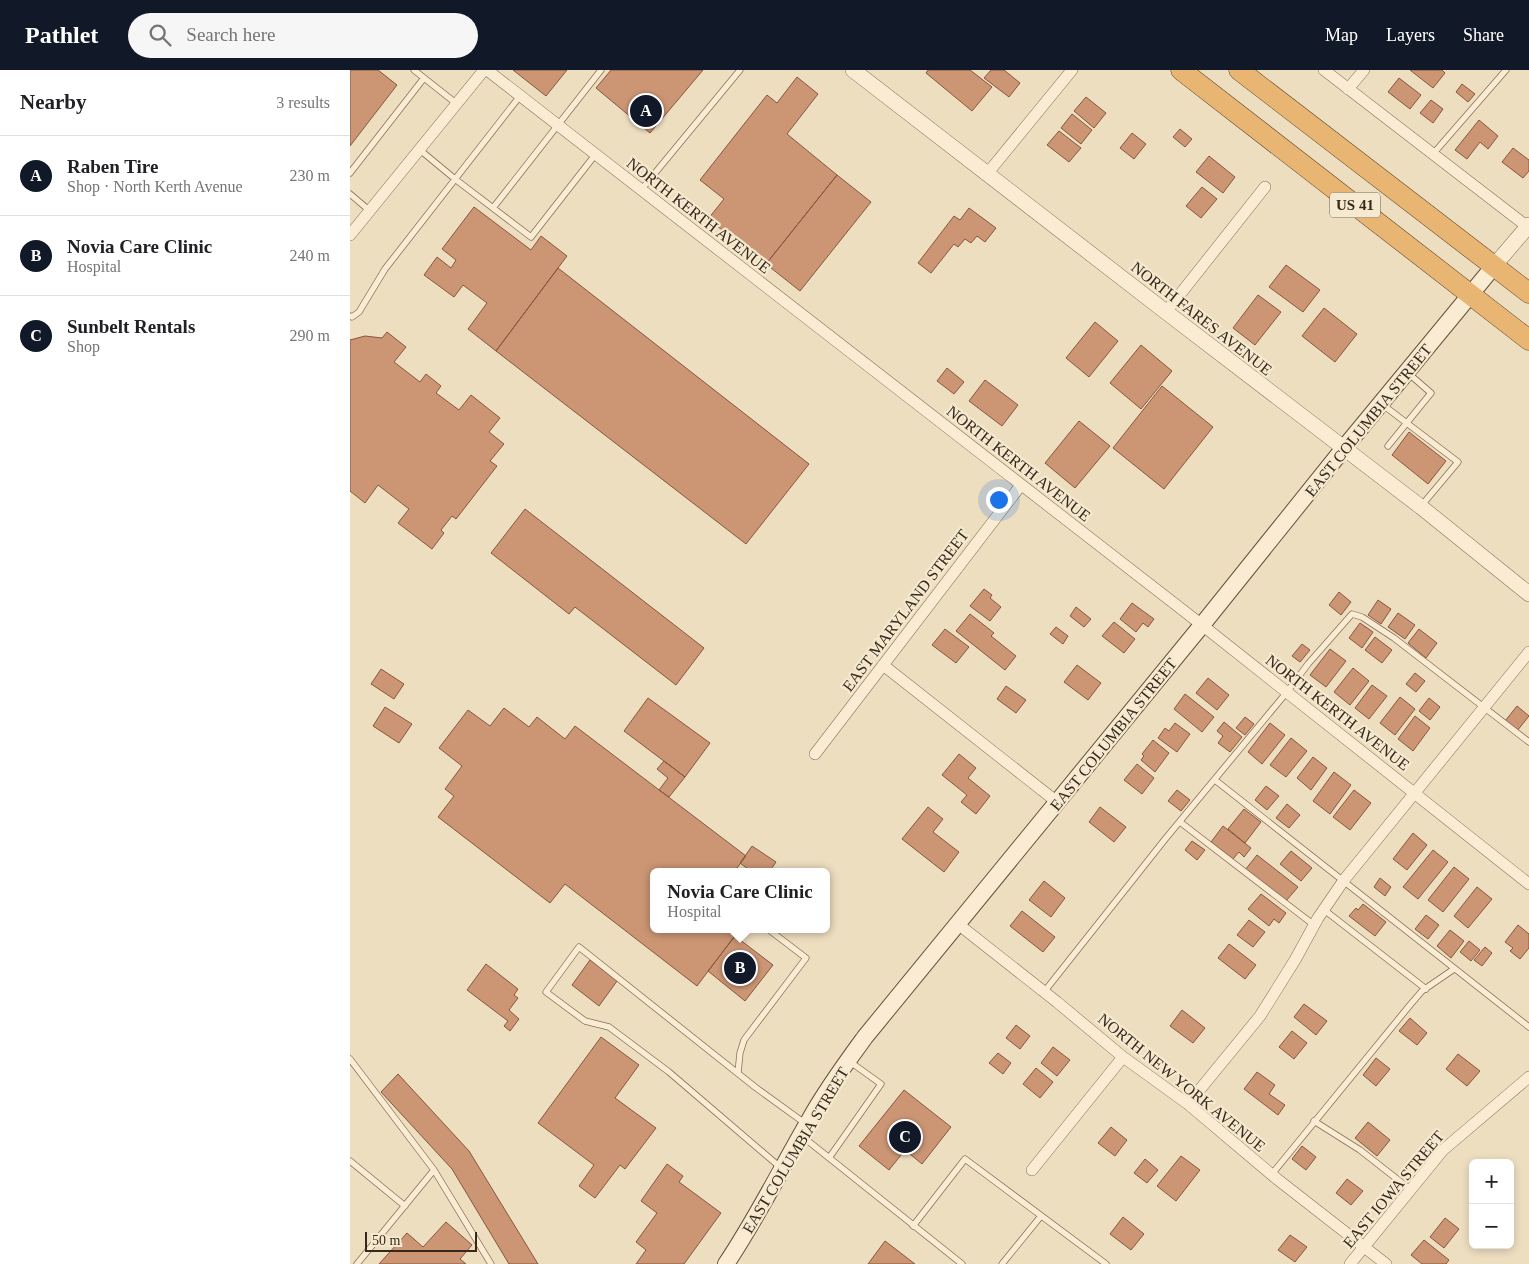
<!DOCTYPE html>
<html lang="en">
<head>
<meta charset="utf-8">
<style>
  body { margin:0; font-family:"Times New Roman",serif; background:#f6f6f6; color:#202124 }
  .controls { position:absolute; right:15px; bottom:15px; display:grid; overflow:hidden; border-radius:8px; box-shadow:0 2px 8px #0003 }
  .controls button { width:45px; height:45px; display:grid; place-items:center; padding:0; border:0; border-bottom:1px solid #e0e0e0; background:#fff; color:#202124; font:25px sans-serif }
  .scale { position:absolute; left:15px; bottom:12px; width:112px; box-sizing:border-box; padding-left:5px; border:2px solid #36281c; border-top:0; font-size:14px; line-height:18px; white-space:nowrap; color:#36281c; -webkit-text-stroke:4px #f5e9cf; paint-order:stroke }
  .you { position:absolute; left:648px; top:429px; width:18px; height:18px; margin:-12px; border:4px solid #fff; border-radius:50%; background:#1a73e8; box-shadow:0 0 0 8px #1a73e833 }
  .badge { display:grid; place-items:center; width:32px; height:32px; border-radius:50%; background:#111827; color:#fff; font-size:16px; font-weight:700 }
  .pin { position:absolute; translate:-50% -50%; border:2px solid #fff; box-shadow:0 1px 5px #0006 }
  .popup { position:absolute; left:300px; top:798px; width:180px; height:65px; box-sizing:border-box; display:grid; place-content:center; border-radius:8px; background:#fff; filter:drop-shadow(0 1px 4px #0005); font-size:16px; white-space:nowrap; color:#757577 }
  .popup b { font-size:19px; color:#202124 }
  .popup::after { content:''; position:absolute; left:50%; top:100%; margin-left:-10px; border:10px solid transparent; border-top-color:#fff }
  .list { margin:0; padding:0; list-style:none }
  h2 { display:flex; justify-content:space-between; align-items:center; height:65px; margin:0; padding:0 20px; font-size:21px }
  h2 small { font-size:16px; font-weight:400; color:#757577 }
  .list li { display:grid; grid-template-columns:32px 1fr auto; gap:15px; align-items:center; box-sizing:border-box; height:80px; padding:0 20px; border-top:1px solid #e0e0e0 }
  .list b { display:block; font-size:19px; white-space:nowrap }
  .list p { margin:0; font-size:16px; white-space:nowrap; color:#757577 }
  .list em { font-size:16px; font-style:normal; color:#757577 }
  .icon { flex:none; width:28px; height:28px; fill:none; stroke:currentColor; stroke-width:2; stroke-linecap:round; stroke-linejoin:round }
  .map { position:relative; flex:none; width:1179px; height:1194px; overflow:hidden }
  header { display:flex; align-items:center; gap:30px; box-sizing:border-box; height:70px; padding:0 25px; background:#111827; color:#fff }
  header strong { font-size:24px }
  nav { display:flex; gap:28px; margin-inline-start:auto; font-size:18px }
  .search { width:350px; height:45px; background:#f6f6f6; display:flex; align-items:center; gap:12px; box-sizing:border-box; padding:0 18px; border-radius:28px; color:#757577; font-size:19px }
  main { display:flex }
  aside { flex:1; background:#fff }
  .map>svg:first-child { display:block }
  .building { fill:#cc9675; stroke:#86573d }
  .lines { fill:none; stroke-linecap:round; stroke-linejoin:round }
  .service-casing { stroke:#876f58; stroke-width:7 }
  .minor-casing { stroke:#876f58; stroke-width:12 }
  .tertiary-casing { stroke:#876f58; stroke-width:16 }
  .secondary-casing { stroke:#68503b; stroke-width:18 }
  .trunk-casing { stroke:#543d2c; stroke-width:21 }
  .service { stroke:#f9ecd3; stroke-width:5.5 }
  .minor { stroke:#f9ecd3; stroke-width:11 }
  .tertiary { stroke:#f9ecd3; stroke-width:15 }
  .secondary { stroke:#f9ecd3; stroke-width:16 }
  .trunk { stroke:#e8b572; stroke-width:20 }
  .labels { text-anchor:middle; stroke-width:4.5; stroke-linejoin:round; paint-order:stroke }
  .shield { fill:#f5e9cf; stroke:#6f6252; stroke-width:1 }
  .shield-label { font-size:15px; font-weight:bold; fill:#36281c }
  .street-label { font-size:16px; fill:#36281c; stroke:#f5e9cf }
</style>
</head>
<body>
<header>
<strong>Pathlet</strong>
<div class="search"><svg class="icon" aria-label="search" viewBox="0 0 24 24"><circle cx="10" cy="10" r="6"/><path d="M15 15l6 6"/></svg>Search here</div>
<nav><a>Map</a><a>Layers</a><a>Share</a></nav>
</header>
<main>
<aside>
<h2>Nearby<small>3 results</small></h2>
<ul class="list">
<li><span class="badge">A</span><div><b>Raben Tire</b><p>Shop · North Kerth Avenue</p></div><em>230 m</em></li>
<li><span class="badge">B</span><div><b>Novia Care Clinic</b><p>Hospital</p></div><em>240 m</em></li>
<li><span class="badge">C</span><div><b>Sunbelt Rentals</b><p>Shop</p></div><em>290 m</em></li>
</ul>
</aside>
<div class="map">
<svg width="1179" height="1194" viewBox="0 0 1179 1194">
  <rect width="100%" height="100%" fill="#eedec0"/>
  <path class="building" d="M0,0H28L47,15L0,76Z
    M163,0H217L196,26Z
    M261,0H353L300,63L246,18Z
    M578,0H620L642,17L622,41L576,3Z
    M641,0H654L670,13L659,27L634,8Z
    M1060,0H1092L1095,3L1083,18Z
    M447,7L468,24L437,64L487,105L416,194L358,149L374,129L350,110L417,25L427,33Z
    M1049,8L1071,25L1060,39L1038,22Z
    M1112,14L1125,24L1118,32L1106,22Z
    M736,27L756,43L744,58L724,41Z
    M1081,30L1093,39L1083,53L1070,43Z
    M722,44L742,60L731,74L711,58Z
    M1129,50L1148,66L1138,79L1130,72L1117,89L1105,80Z
    M830,59L842,69L835,77L823,67Z
    M709,61L731,78L719,92L697,75Z
    M782,63L796,74L784,89L770,78Z
    M1163,78L1179,90V101L1173,108L1152,92Z
    M859,86L885,107L873,123L846,102Z
    M487,105L521,132L450,221L416,194Z
    M852,117L867,129L851,148L836,136Z
    M124,137L181,180L191,166L217,186L146,281L118,259L137,233L113,215L104,227L74,205L87,187L101,198L106,190L92,179Z
    M619,138L646,158L635,172L627,166L621,173L615,169L608,177L604,174L581,203L568,193L604,146L610,150Z
    M936,195L970,220L953,242L919,217Z
    M208,198L459,394L396,474L146,281Z
    M908,225L931,242L905,275L883,258Z
    M974,238L1007,264L985,292L952,266Z
    M745,252L768,271L739,307L716,288Z
    M37,262L56,277L44,292L70,312L76,304L91,316L86,323L109,340L121,325L150,348L139,362L154,374L140,391L147,396L106,449L102,446L91,460L94,463L82,479L48,453L59,439L28,415L15,433L0,421V270L15,266L32,268Z
    M791,275L822,301L791,339L760,313Z
    M597,298L614,312L604,324L587,311Z
    M635,310L668,335L652,356L619,331Z
    M812,316L863,357L814,419L763,378Z
    M729,351L760,376L725,418L695,393Z
    M1059,362L1096,391L1078,414L1042,385Z
    M175,439L354,578L326,615L225,537L219,544L141,483Z
    M634,519L642,525L640,528L651,537L640,551L620,536Z
    M989,522L1001,532L991,545L979,535Z
    M1028,530L1041,539L1031,554L1018,545Z
    M782,533L804,549L798,557L793,553L786,562L770,549Z
    M726,537L741,549L734,557L720,546Z
    M1048,543L1065,555L1055,569L1038,557Z
    M620,544L644,563L641,566L666,586L655,600L606,561Z
    M764,552L785,569L774,583L752,566Z
    M1010,553L1023,562L1012,578L999,568Z
    M706,557L718,566L713,574L700,564Z
    M595,559L619,577L606,593L582,575Z
    M1069,559L1087,573L1076,588L1058,573Z
    M1025,567L1042,580L1032,593L1015,580Z
    M952,574L960,580L950,592L942,586Z
    M980,579L996,591L976,617L960,605Z
    M727,595L751,613L738,630L714,612Z
    M1003,598L1019,611L1000,635L984,622Z
    M31,599L54,614L44,629L21,614Z
    M1065,603L1075,611L1066,622L1056,614Z
    M858,608L879,625L867,640L846,623Z
    M1022,615L1037,626L1019,649L1005,638Z
    M656,616L676,630L666,643L647,629Z
    M835,624L864,647L852,662L824,639Z
    M1050,627L1065,639L1045,665L1030,653Z
    M298,628L360,673L335,707L274,661Z
    M1079,628L1090,637L1080,650L1069,641Z
    M1167,636L1179,646L1167,661L1155,651Z
    M35,637L62,654L49,673L23,656Z
    M154,638L179,657L187,647L215,669L225,656L396,786L384,802H304V859H390L347,916L215,814L200,833L88,747L104,726L95,719L112,696L89,678L118,640L140,656Z
    M1065,646L1080,658L1063,681L1048,669Z
    M895,647L904,654L895,665L886,658Z
    M874,652L892,667L880,682L868,673L873,666L867,661Z
    M825,653L840,664L827,682L808,668L815,658L819,661Z
    M920,653L935,665L912,694L898,682Z
    M941,668L957,681L936,707L920,695Z
    M803,670L819,683L805,702L791,690L794,686L792,684Z
    M609,684L626,698L618,708L640,726L626,744L611,732L617,725L592,705Z
    M963,687L977,698L961,720L947,708Z
    M314,691L335,707L319,727L309,720L318,708L307,699Z
    M787,694L804,708L792,724L774,710Z
    M984,702L1001,715L980,744L963,731Z
    M916,716L929,726L917,740L905,730Z
    M827,720L840,730L831,741L818,731Z
    M1004,720L1021,733L1000,760L983,747Z
    M937,734L950,745L939,758L926,748Z
    M578,737L593,749L583,762L609,782L594,802L552,769Z
    M750,737L776,757L764,772L739,752Z
    M894,739L911,752L895,773L878,759Z
    M873,756L901,778L894,787L889,782L883,789L861,772Z
    M1063,763L1077,775L1057,800L1043,789Z
    M842,771L855,780L847,790L835,780Z
    M402,776L426,792L419,802H402L390,793Z
    M1083,780L1098,792L1068,829L1053,817Z
    M941,781L962,798L951,811L930,794Z
    M907,785L948,817L936,831L895,800Z
    M1104,797L1119,809L1093,842L1078,830Z
    M1030,808L1041,817L1035,826L1024,817Z
    M694,811L715,828L701,847L679,830Z
    M1127,817L1142,829L1118,858L1104,846Z
    M911,824L936,843L929,853L924,849L919,856L898,839Z
    M1013,834L1036,852L1025,866L999,846L1006,838L1008,840Z
    M672,841L705,867L693,882L660,856Z
    M1076,845L1089,855L1078,869L1065,859Z
    M899,850L915,862L903,877L887,865Z
    M1168,855L1179,864V878L1170,889L1160,881L1163,878L1155,872Z
    M1100,860L1114,871L1101,888L1087,876Z
    M385,866L423,895L395,931L358,901Z
    M1119,871L1130,880L1121,891L1110,882Z
    M879,874L906,895L895,909L868,888Z
    M1135,877L1142,883L1132,896L1124,890Z
    M240,890L267,911L249,936L222,915Z
    M136,894L168,919L164,925L168,928L159,940L169,949L160,961L154,956L158,951L117,920Z
    M954,934L977,951L966,965L944,947Z
    M832,940L855,958L843,973L820,956Z
    M1060,948L1077,963L1067,975L1049,961Z
    M666,955L680,966L670,979L656,968Z
    M942,961L957,973L944,989L929,977Z
    M251,967L289,995L265,1028L306,1058L275,1099L270,1095L245,1128L229,1116L244,1095L188,1053Z
    M703,977L720,990L707,1006L691,993Z
    M648,983L661,993L653,1004L639,993Z
    M1108,984L1130,1001L1117,1016L1096,999Z
    M1026,988L1040,999L1026,1016L1013,1005Z
    M686,998L703,1012L690,1028L673,1014Z
    M907,1002L925,1015L919,1024L935,1035L928,1045L894,1019Z
    M48,1004L119,1081L188,1194H159L102,1099L31,1022Z
    M554,1020L601,1057L572,1094L555,1080L539,1100L509,1076Z
    M1018,1052L1040,1070L1027,1086L1005,1068Z
    M761,1057L777,1070L765,1086L748,1073Z
    M952,1076L966,1087L956,1100L942,1089Z
    M831,1086L850,1100L826,1131L807,1116Z
    M795,1089L808,1100L797,1113L784,1103Z
    M317,1094L333,1106L329,1112L371,1143L334,1194H286L296,1180L286,1172L307,1143L291,1131Z
    M997,1109L1013,1121L1001,1135L986,1123Z
    M773,1147L794,1164L781,1180L760,1164Z
    M1095,1148L1109,1159L1094,1178L1080,1167Z
    M96,1152L122,1175L110,1189L116,1194H29L57,1163L73,1177Z
    M940,1165L957,1177L945,1192L928,1180Z
    M1074,1170L1099,1190L1096,1194H1072L1061,1185Z
    M535,1171L565,1194H518Z"/>
  <g class="lines">
    <defs>
      <path id="service" d="M64,0L107,34
        M70,80L105,109L181,167L245,85
        M1083,84L1156,0
        M0,103L74,8
        M291,120L390,0
        M0,124L20,141
        M143,138L251,0
        M0,246L2,247L9,242L35,199L170,26
        M1033,335L1108,392L1072,435
        M1038,376L1081,323L1058,303
        M865,710L1179,957
        M830,752L964,855
        M973,839L1076,919
        M694,922L816,768L937,622L958,594L1002,544L1012,547L1044,568L1179,672
        M0,989L84,1100
        M388,1003L390,983L394,970L456,888L418,859
        M964,1051L1010,1080L1061,1120
        M453,1067L612,1194
        M479,1088L531,1014L499,991
        M0,1091L55,1136
        M430,1097L319,1002L259,957L235,951L196,922L229,877L405,1017L456,1054
        M922,1104L1060,935L1072,921L1104,899
        M563,1156L615,1089L756,1194
        M7,1194L84,1100L141,1194
        M652,1194L691,1146"/>
      <path id="minor" d="M137,0L852,555L1179,814
        M974,0L1179,158
        M998,19L1014,0
        M637,104L722,0
        M0,165L134,0
        M816,242L915,117
        M533,595L707,732
        M465,684L671,415
        M608,854L707,932L773,987L838,1034L927,1109L1036,1194
        M838,1034L910,946L945,890L968,848L994,810L1179,582
        M682,1100L773,987
        M1000,1194L1093,1080L1179,1007"/>
      <path id="tertiary" d="M503,0L816,242L1071,437L1179,524
        M1144,196L1179,155"/>
      <path id="secondary" d="M376,1194C407,1148 432,1097 460,1049C476,1020 496,993 515,967L852,555L994,378L1144,196"/>
      <path id="trunk" d="M831,0L1179,270
        M889,0L1179,223"/>
    </defs>
    <use href="#service" class="service-casing"/>
    <use href="#minor" class="minor-casing"/>
    <use href="#tertiary" class="tertiary-casing"/>
    <use href="#secondary" class="secondary-casing"/>
    <use href="#trunk" class="trunk-casing"/>
    <use href="#service" class="service"/>
    <use href="#minor" class="minor"/>
    <use href="#tertiary" class="tertiary"/>
    <use href="#secondary" class="secondary"/>
    <use href="#trunk" class="trunk"/>
  </g>
  <g class="labels">
    <rect class="shield" x="980" y="122.5" width="50" height="25" rx="4"/>
    <g class="shield-label">
      <text x="1005" y="140">US 41</text>
    </g>
    <g class="street-label">
      <text transform="translate(349 145) rotate(38)" y="6">NORTH KERTH AVENUE</text>
      <text transform="translate(852 248) rotate(38)" y="6">NORTH FARES AVENUE</text>
      <text transform="translate(1018 350) rotate(-51)" y="6">EAST COLUMBIA STREET</text>
      <text transform="translate(669 393) rotate(38)" y="6">NORTH KERTH AVENUE</text>
      <text transform="translate(555 540) rotate(-53)" y="6">EAST MARYLAND STREET</text>
      <text transform="translate(988 642) rotate(38)" y="6">NORTH KERTH AVENUE</text>
      <text transform="translate(763 664) rotate(-51)" y="6">EAST COLUMBIA STREET</text>
      <text transform="translate(832 1012) rotate(39)" y="6">NORTH NEW YORK AVENUE</text>
      <text transform="translate(445 1080) rotate(-59)" y="6">EAST COLUMBIA STREET</text>
      <text transform="translate(1043 1119) rotate(-50)" y="6">EAST IOWA STREET</text>
    </g>
  </g>
</svg>
<div class="controls">
<button>+</button>
<button>−</button>
</div>
<div class="scale">50 m</div>
<div class="you"></div>
<div class="pin badge" style="left:296px;top:41px">A</div>
<div class="pin badge" style="left:390px;top:898px">B</div>
<div class="popup"><b>Novia Care Clinic</b>Hospital</div>
<div class="pin badge" style="left:555px;top:1067px">C</div>
</div>
</main>
</body>
</html>
